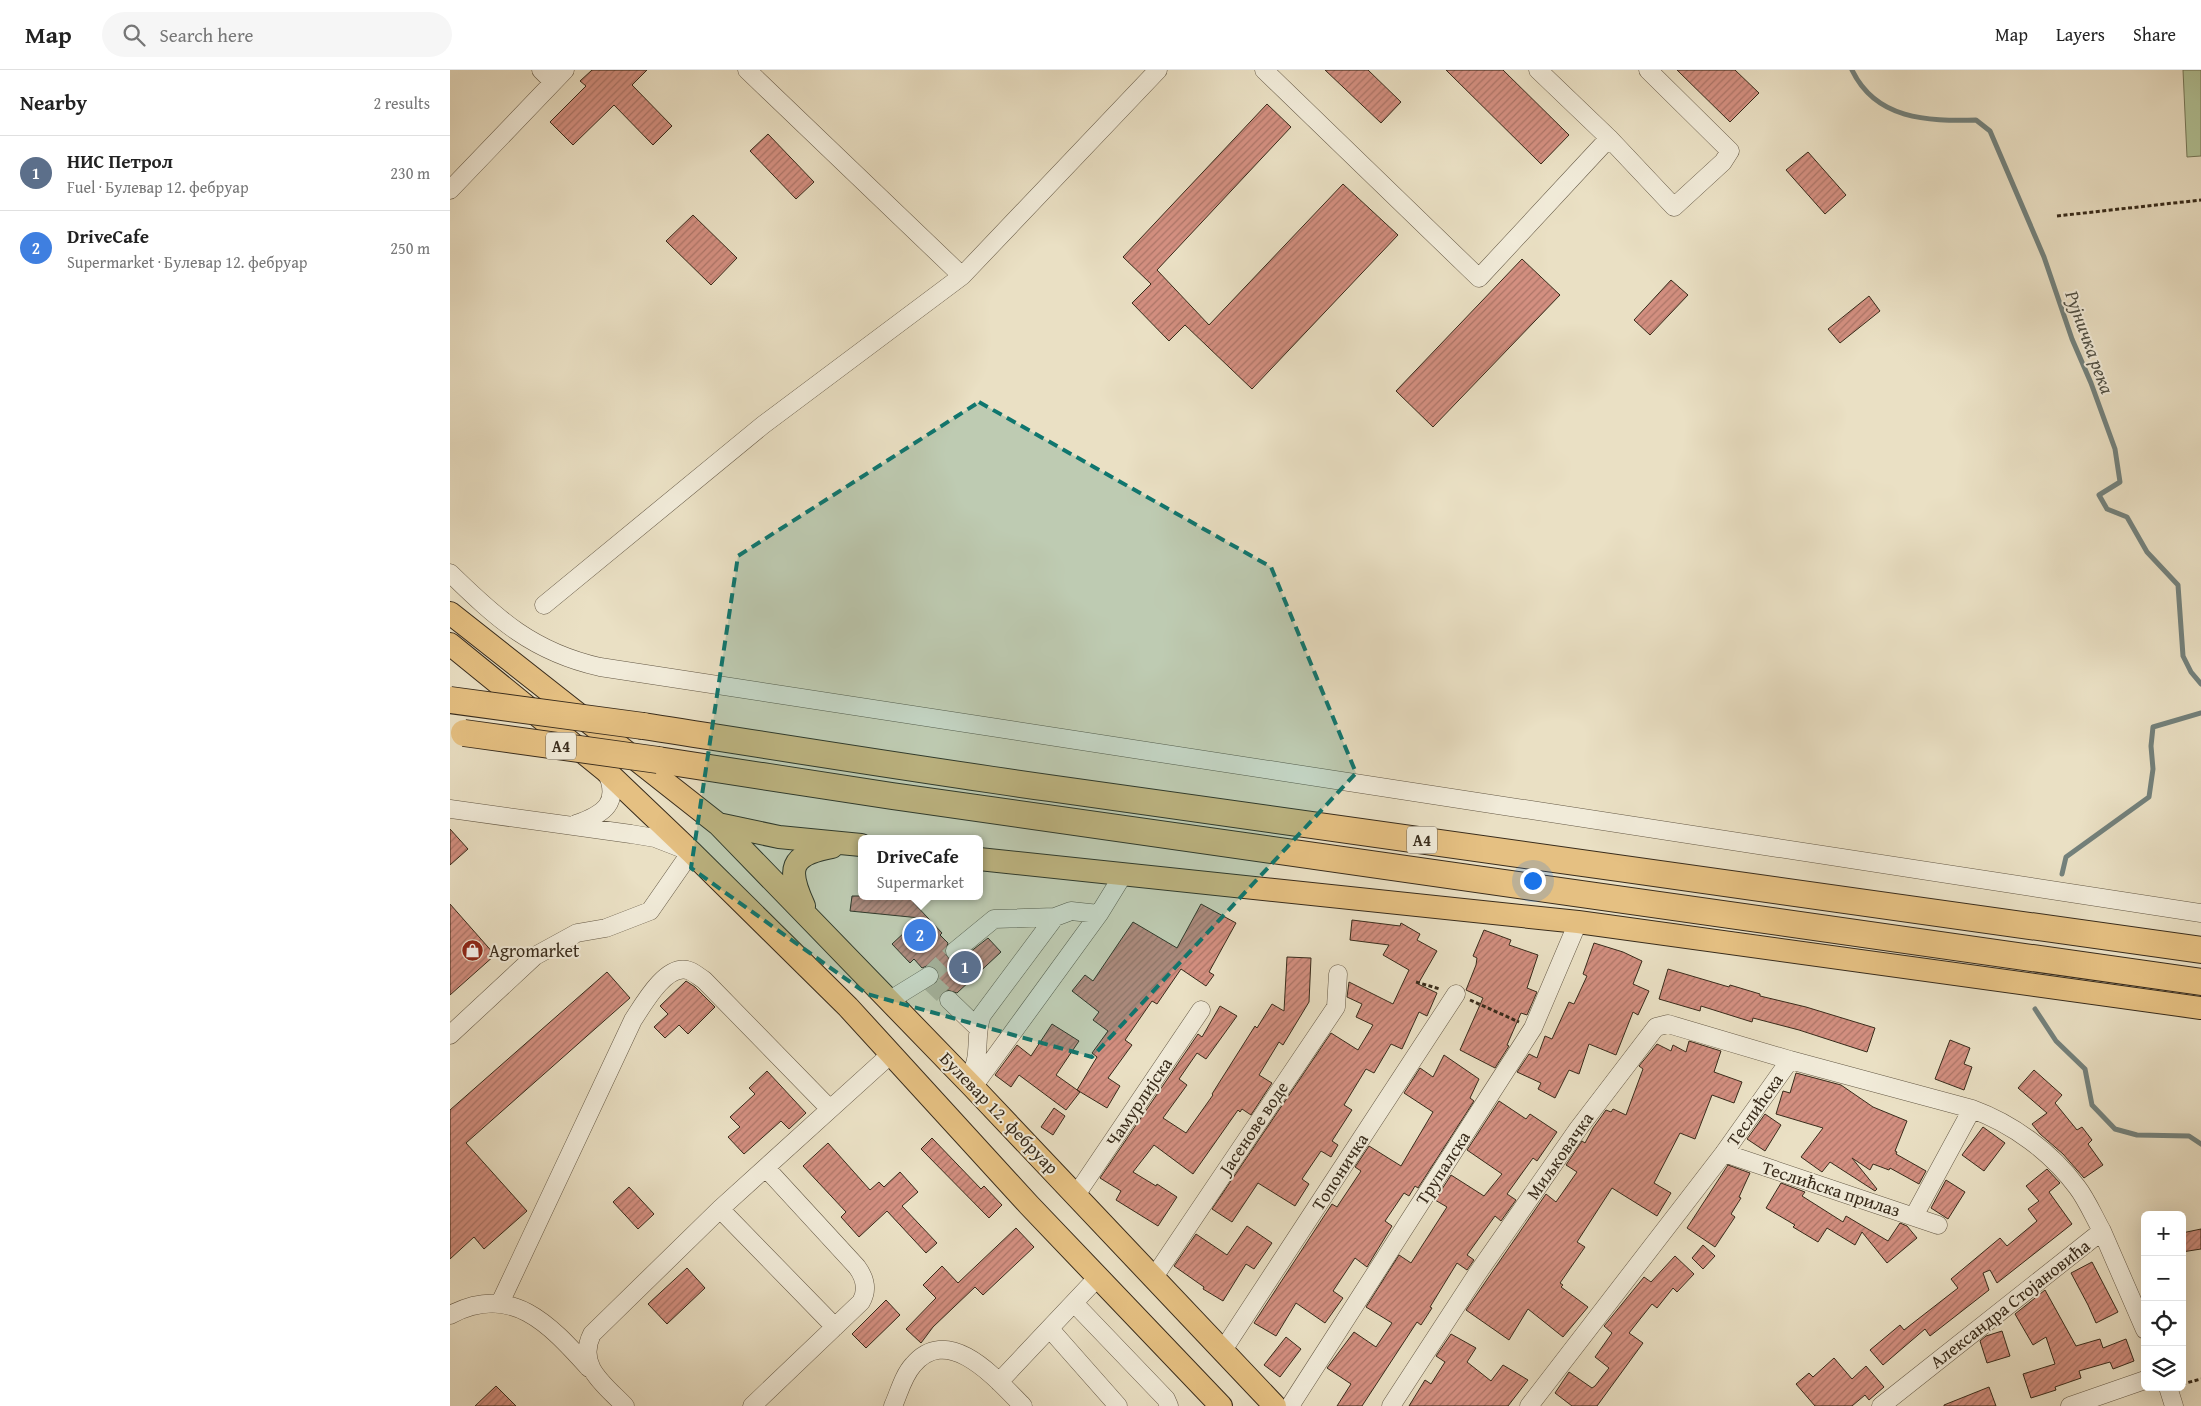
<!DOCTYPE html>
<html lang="en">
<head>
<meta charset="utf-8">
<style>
  body { margin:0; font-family:"Gentium Book Plus",serif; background:#f6f6f6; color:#222 }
  .controls { position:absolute; right:15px; bottom:15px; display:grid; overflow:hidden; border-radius:8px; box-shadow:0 5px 20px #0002 }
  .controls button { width:45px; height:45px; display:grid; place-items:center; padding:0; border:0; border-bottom:1px solid #e0e0e0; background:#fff; color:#222; font:25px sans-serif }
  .you { position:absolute; left:1082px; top:810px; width:18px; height:18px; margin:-12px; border:4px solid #fff; border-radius:50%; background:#1a73e8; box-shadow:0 0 0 8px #1a73e833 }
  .badge { display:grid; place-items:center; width:32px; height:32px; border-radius:50%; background:#db2777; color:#fff; font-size:16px; font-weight:700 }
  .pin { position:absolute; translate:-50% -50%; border:2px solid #fff; box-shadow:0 1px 5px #0006 }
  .popup { position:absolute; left:408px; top:765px; width:125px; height:65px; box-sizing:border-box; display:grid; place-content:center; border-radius:8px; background:#fff; filter:drop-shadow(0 1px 4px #0005); font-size:16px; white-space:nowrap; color:#767676 }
  .popup b { font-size:19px; color:#222 }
  .popup::after { content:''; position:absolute; left:50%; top:100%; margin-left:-10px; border:10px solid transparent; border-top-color:#fff }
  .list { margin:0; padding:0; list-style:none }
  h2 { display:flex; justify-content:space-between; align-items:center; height:65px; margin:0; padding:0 20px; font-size:21px }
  h2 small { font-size:16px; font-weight:400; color:#767676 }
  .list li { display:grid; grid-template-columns:32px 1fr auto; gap:15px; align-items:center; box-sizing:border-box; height:75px; padding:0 20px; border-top:1px solid #e0e0e0 }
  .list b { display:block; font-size:19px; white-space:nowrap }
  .list p { margin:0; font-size:16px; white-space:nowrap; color:#767676 }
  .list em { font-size:16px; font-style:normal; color:#767676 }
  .icon { flex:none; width:28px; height:28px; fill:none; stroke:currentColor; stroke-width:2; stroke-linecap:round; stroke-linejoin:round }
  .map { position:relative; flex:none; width:1751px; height:1336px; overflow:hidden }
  header { display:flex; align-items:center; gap:30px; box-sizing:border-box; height:70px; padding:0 25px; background:#fff; border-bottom:1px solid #e0e0e0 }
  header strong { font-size:24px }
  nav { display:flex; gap:28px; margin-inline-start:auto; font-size:18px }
  .search { width:350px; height:45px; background:#f6f6f6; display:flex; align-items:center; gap:12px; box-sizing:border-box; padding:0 18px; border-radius:28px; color:#767676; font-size:19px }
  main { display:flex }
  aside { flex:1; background:#fff }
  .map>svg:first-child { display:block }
  .green { fill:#b2c397; stroke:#757759 }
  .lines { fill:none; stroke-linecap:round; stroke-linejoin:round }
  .stream { stroke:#73817c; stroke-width:5 }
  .building { fill:url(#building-hatch); stroke:#382b1b }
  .minor-tunnel { stroke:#c6bca2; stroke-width:18; stroke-dasharray:18 9; stroke-linecap:butt }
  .minor-casing { stroke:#645845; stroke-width:19 }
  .major-casing { stroke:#382b1b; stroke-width:24 }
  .highway-casing { stroke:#382b1b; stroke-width:28 }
  .path { stroke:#382b1b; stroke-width:3; stroke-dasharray:4 2.5; stroke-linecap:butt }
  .minor { stroke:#f1ebd9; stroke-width:18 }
  .major { stroke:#e5c082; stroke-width:22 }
  .highway { stroke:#e5c082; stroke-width:26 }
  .highway-bridge-casing { stroke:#382b1b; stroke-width:28; stroke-linecap:butt }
  .highway-bridge { stroke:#e5c082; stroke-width:26 }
  .marked { fill:#0f766e; fill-opacity:0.2; stroke:#0f766e; stroke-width:4; stroke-dasharray:10 6; stroke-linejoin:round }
  .labels { text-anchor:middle; stroke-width:4; stroke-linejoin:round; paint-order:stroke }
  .shield { fill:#f1ebd9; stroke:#706554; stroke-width:1 }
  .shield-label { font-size:16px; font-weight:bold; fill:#382b1b }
  .poi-label { font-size:18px; fill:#382b1b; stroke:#f1ebd9; text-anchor:start }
  .street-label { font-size:18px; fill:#382b1b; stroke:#f1ebd9 }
  .water-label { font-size:19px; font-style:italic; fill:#504f43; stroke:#f1ebd9 }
</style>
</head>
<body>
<header>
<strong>Map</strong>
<div class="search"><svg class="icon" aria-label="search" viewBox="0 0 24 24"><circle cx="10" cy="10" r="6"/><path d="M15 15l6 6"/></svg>Search here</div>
<nav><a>Map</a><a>Layers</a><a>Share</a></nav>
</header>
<main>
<aside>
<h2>Nearby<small>2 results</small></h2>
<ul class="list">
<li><span class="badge" style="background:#5c6f8a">1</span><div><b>НИС Петрол</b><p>Fuel · Булевар 12. фебруар</p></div><em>230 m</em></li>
<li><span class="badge" style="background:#3f7fe0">2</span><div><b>DriveCafe</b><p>Supermarket · Булевар 12. фебруар</p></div><em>250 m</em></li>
</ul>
</aside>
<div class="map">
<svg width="1751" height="1336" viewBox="0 0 1751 1336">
  <defs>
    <pattern id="building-hatch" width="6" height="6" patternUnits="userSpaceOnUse" patternTransform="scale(1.25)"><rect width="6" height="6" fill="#d38f80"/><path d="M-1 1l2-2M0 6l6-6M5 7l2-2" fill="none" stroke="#ac7568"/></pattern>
  </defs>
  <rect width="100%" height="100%" fill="#eae0c4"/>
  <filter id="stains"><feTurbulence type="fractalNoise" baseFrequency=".004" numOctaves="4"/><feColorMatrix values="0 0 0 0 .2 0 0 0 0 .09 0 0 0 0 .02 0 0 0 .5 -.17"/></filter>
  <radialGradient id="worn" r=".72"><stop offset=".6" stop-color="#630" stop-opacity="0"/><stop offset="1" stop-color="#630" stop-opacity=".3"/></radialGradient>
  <path class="green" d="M1733,0H1751V86L1737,87Z"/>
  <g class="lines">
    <path class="stream" d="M1402,0C1426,50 1477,51 1526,50L1540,61L1594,187L1622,269L1641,313L1665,379L1670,412L1649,425L1657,439L1677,447L1697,482L1728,515L1733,586L1741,602L1751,614
      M1612,804L1616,787L1699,727L1703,699L1701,676L1703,657L1751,643
      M1585,939L1606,971L1635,999L1642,1035L1665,1059L1687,1065L1739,1066L1751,1074"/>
  </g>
  <path class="building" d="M142,0H197L182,15L222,56L203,75L164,35L123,75L100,52L136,16L130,11Z
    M875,0H918L951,32L931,53Z
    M996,0H1053L1119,65L1091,94Z
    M1227,0H1285L1309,23L1280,52Z
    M817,34L841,57L707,200L759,255L893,114L948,165L802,319L735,255L719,271L682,233L701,214L673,187Z
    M318,64L364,112L346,129L300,81Z
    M1358,82L1396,125L1375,144L1336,100Z
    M243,145L287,188L261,215L216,171Z
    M1072,189L1110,225L983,357L946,321Z
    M1221,210L1238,225L1200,265L1184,250Z
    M1419,226L1430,241L1390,273L1378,259Z
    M0,759L18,779L0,795Z
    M402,826H464L463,832L492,863L490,865L498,873L495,883L501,891L511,889L538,868L551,882L507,923L497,920L489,926L481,917L489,911L488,900L479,895L472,898L464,889L460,893L442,874L470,848L400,841Z
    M0,834L45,885L0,925Z
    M751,834L786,853L759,902L764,905L756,916L731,899L707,934L702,931L675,970L682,975L658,1008L670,1016L657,1038L627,1020L647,987L642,983L658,961L643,950L649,942L622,921L635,905L643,911L683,852L727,878Z
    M902,850L950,856L951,853L970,864L967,870L987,881L968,914L987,923L977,946L969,942L952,979L941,974L924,1003L916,999L894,1035L902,1040L882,1071L888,1075L881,1087L871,1081L852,1109L859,1114L845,1136L808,1113L782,1152L762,1139L881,963L908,980L923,955L906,947L912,934L897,927L899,912L943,934L959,900L933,885L939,875L900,870Z
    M1034,860L1061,870L1059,875L1088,885L1077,918L1087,922L1077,945L1071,943L1057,975L1059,976L1045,998L1010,980L1033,928L1016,920L1026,895L1027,888L1023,886Z
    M1144,873L1173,882L1192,891L1183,914L1199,921L1188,945L1183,942L1166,985L1139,974L1129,1004L1119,1000L1105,1028L1088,1019L1091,1013L1067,1002L1079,984L1087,988L1095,966L1102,969L1119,932L1124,934L1137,906L1133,904Z
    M837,887L861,888L859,932L833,975L829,972L809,1005L822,1013L801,1045L792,1039L790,1042L788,1040L743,1104L704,1075L683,1102L706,1116L707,1114L727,1127L708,1156L666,1130L671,1121L650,1108L748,964L752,967L770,936L787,946L756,989L747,983L729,1009L737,1015L713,1048L736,1063L763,1025L762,1024L805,956L807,958L822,934L834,941Z
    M1218,899L1279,917L1280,915L1310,924V926L1356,937L1425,958L1417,982L1349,960L1303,948L1302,952L1251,936L1250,941L1209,929Z
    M157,902L180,928L16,1073L77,1141L34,1179L24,1167L0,1189V1040Z
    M236,911L245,917L265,937L238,964L229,955L215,968L204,957L218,944L210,936Z
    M602,954L629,971L606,1005L630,1022L616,1040L569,1005L561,1017L545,1005L567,975L581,986Z
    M1500,970L1520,978L1514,994L1522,997L1514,1020L1485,1009Z
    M1239,971L1271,981L1264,1002L1292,1012L1284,1033L1262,1025L1245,1069L1230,1063L1204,1113L1221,1123L1207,1146L1162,1118L1127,1172L1135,1177L1110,1213L1113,1215L1111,1217L1138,1237L1113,1267L1078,1239L1059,1270L1016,1240L1096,1124L1106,1132L1127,1102L1116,1095L1132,1071L1135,1073L1143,1058L1156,1040L1161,1042L1163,1039L1176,1045L1193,999L1189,996L1207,974L1221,981L1223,975L1236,982Z
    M994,985L1029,1009L1020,1028L1024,1031L968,1118L965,1116L959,1126L954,1123L935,1151L942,1156L917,1197L905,1188L883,1221L893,1228L875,1253L846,1233L826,1266L804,1253L882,1134L887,1137L911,1101L905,1097L919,1076L951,1096L983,1042L954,1023L970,998L983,1007Z
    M1584,1000L1612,1025L1605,1033L1627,1060L1632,1057L1642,1070L1638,1074L1653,1095L1634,1108L1613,1084L1590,1064L1582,1054L1597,1043L1568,1018Z
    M317,1001L356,1043L339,1059L331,1051L294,1084L278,1067L290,1057L280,1047L305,1024L299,1018Z
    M1346,1003L1391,1015L1423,1037L1457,1051L1445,1081L1447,1082L1446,1084L1476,1101L1469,1114L1440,1098L1439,1100L1423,1094L1420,1100L1402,1088L1427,1119L1425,1121L1380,1092L1372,1102L1351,1087L1373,1058L1326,1044L1333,1021L1340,1023Z
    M1049,1031L1076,1049L1080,1044L1107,1062L1087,1091L1083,1088L1057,1124L1066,1130L1051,1151L1045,1146L1017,1185L1024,1190L1017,1200L1007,1193L980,1237L982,1238L971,1255L967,1252L912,1336H887L901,1314L877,1298L904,1262L926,1277L942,1253L916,1237L949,1185L961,1193L997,1137L985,1130L1001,1105L1034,1126L1052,1104L1017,1080Z
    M604,1038L615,1046L603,1065L591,1057Z
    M1315,1044L1331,1055L1315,1081L1297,1069Z
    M1533,1057L1555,1073L1534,1101L1512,1085Z
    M482,1068L531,1119L534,1116L552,1135L539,1148L471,1079Z
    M378,1073L420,1120L429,1112L434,1117L450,1102L468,1122L452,1136L487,1173L476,1183L437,1141L409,1167L391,1147L396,1142L353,1096Z
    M1278,1095L1300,1103L1289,1127L1291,1128L1281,1144L1285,1147L1265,1177L1237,1158Z
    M1597,1099L1610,1113L1599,1122L1622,1154L1547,1213L1540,1200L1533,1203L1539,1220L1480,1266L1475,1259L1433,1295L1420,1280L1450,1255L1454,1260L1508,1218L1501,1209L1550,1168L1557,1176L1587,1151L1578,1139L1589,1131L1576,1116Z
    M1496,1110L1515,1122L1498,1149L1481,1138Z
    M1331,1113L1355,1122L1352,1126L1393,1152L1396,1146L1438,1171L1450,1153L1457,1156L1467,1168L1437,1193L1412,1162L1405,1175L1377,1158L1368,1172L1343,1157L1345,1155L1316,1138Z
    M179,1117L204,1144L188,1159L163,1132Z
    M797,1156L822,1173L804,1199L796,1194L773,1231L753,1219L754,1217L724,1196L746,1164L777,1185Z
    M566,1158L584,1177L533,1225L525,1217L483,1257L471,1273L456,1259L486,1228L473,1215L492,1196L508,1213Z
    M1751,1159V1179L1732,1182V1163Z
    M1253,1175L1265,1186L1253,1199L1242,1188Z
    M1225,1186L1244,1204L1227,1222L1223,1218L1207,1238L1202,1234L1179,1263L1193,1273L1147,1336H1122L1105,1323L1119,1302L1142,1318L1145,1316L1159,1298L1145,1287L1162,1263L1154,1256L1194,1207L1201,1212Z
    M1642,1192L1668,1242L1646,1253L1638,1235L1621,1203Z
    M237,1198L255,1218L217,1254L198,1234Z
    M1595,1220L1626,1276L1650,1269L1653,1278L1676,1269L1684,1291L1663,1299L1660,1292L1629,1301L1631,1308L1605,1317L1606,1320L1581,1328L1573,1304L1605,1294L1596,1267L1583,1275L1565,1244Z
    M436,1230L450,1245L416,1278L402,1264Z
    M1552,1261L1560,1286L1537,1293L1530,1271L1536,1266Z
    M1001,1264L1026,1278L1017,1292L1041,1311L1053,1295L1078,1310L1058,1336H959L975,1310L981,1314L995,1292L986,1286Z
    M836,1267L851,1279L830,1307L814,1295Z
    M1384,1288L1402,1309L1416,1296L1434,1317L1419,1330L1415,1325L1402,1336H1365L1346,1314L1359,1303L1363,1307Z
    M46,1316L66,1336H25Z
    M1539,1317L1546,1336H1494V1335Z"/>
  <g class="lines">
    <path class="minor-tunnel" d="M479,906L505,881
      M480,912L499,930"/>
    <defs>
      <path id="minor" d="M91,0L103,12
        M297,0L512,206
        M814,0L1029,208L1159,68L1088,0
        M1159,68L1224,137L1273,92L1280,81L1198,0
        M0,120L115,0
        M0,503C47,549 83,582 150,597L1751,843
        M94,535L313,355L512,206L708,0
        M0,739L181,764L205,768L241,782L200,841L156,858L127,863L85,886L0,965
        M126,754C154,744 171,733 156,701
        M505,881L544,849L605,847
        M440,930L479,906
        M499,930L528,958
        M516,1010C534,990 523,967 532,945L605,847L621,841L649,844
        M523,1017L649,844L673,805
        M1274,1083L1488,1155
        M626,1125L751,940
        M270,1139L385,1257
        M1464,1146L1522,1039
        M704,1207L886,937L888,904
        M50,1233L183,950C193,935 215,895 237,900C243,901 249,907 254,910L380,1039
        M624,1233L716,1329L719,1336
        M0,1245C62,1212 100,1255 139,1298
        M600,1259L668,1336
        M773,1280L1006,924
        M549,1312L648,1207
        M1718,1317L1724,1336
        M175,1336C155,1315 126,1296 142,1264L270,1139L441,984
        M302,1336L411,1232C418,1220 415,1208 407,1197L316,1098
        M443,1336C449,1323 453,1306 463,1295C499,1252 548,1311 573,1336
        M840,1336L1083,958L1128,852
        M941,1336L1027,1204L1128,1059L1206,957L1218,954L1340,990
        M1079,1336L1274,1083L1340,990L1522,1039C1563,1054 1601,1082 1627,1117C1637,1130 1644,1147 1652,1161
        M1431,1336L1652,1161L1695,1260
        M1620,1336L1695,1310"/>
      <path id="major" d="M0,543L268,754L329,767L411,775
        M0,574L156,701L241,782L398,937L579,1135L771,1336
        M268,754L523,1017L825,1336
        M529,789L1128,852L1751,938
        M354,836C337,799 339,785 382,777"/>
      <path id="highway" d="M193,656C328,677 464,699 599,718C983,773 1367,825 1751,880
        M208,690L442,726L1751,912"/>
    </defs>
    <use href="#minor" class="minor-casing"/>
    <use href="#major" class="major-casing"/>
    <use href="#highway" class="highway-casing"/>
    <path class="path" d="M1607,146L1751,130
      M966,912L990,919
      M1020,930L1069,952
      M1732,1314L1751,1309"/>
    <use href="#minor" class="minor"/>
    <use href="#major" class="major"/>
    <use href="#highway" class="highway"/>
    <defs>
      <path id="highway-bridge" d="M0,630L193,656
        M14,663L208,690"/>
    </defs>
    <use href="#highway-bridge" class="highway-bridge-casing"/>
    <use href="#highway-bridge" class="highway-bridge"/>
  </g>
  <path class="marked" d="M529,332L821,497L906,703L642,987L417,924L241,798L288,486Z"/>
  <defs>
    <symbol id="shop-disc" viewBox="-11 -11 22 22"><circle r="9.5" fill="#8f2418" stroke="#f1ebd9"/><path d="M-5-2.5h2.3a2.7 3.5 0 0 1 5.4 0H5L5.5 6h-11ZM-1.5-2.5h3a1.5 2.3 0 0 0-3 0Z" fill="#fff"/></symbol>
  </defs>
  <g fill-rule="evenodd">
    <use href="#shop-disc" x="10" y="868" width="25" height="25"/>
  </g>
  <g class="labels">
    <g class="shield">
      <rect x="96" y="662.5" width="30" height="27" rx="4"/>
      <rect x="957" y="756.5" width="30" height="27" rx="4"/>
    </g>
    <g class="shield-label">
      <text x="111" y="682">A4</text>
      <text x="972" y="776">A4</text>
    </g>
    <g class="poi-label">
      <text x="39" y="887">Agromarket</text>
    </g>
    <g class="street-label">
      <text transform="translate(689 1032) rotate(-56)" y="6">Чамурлијска</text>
      <text transform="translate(1305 1040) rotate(-55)" y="6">Теслићска</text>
      <text transform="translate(549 1043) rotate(46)" y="6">Булевар 12. фебруар</text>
      <text transform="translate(804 1058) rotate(-56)" y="6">Јасенове воде</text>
      <text transform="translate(1110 1086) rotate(-55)" y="6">Миљковачка</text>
      <text transform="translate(993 1098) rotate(-57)" y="6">Трупалска</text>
      <text transform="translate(890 1102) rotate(-57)" y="6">Топоничка</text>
      <text transform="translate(1381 1119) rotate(18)" y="6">Теслићска прилаз</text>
      <text transform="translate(1560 1234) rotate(-38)" y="6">Александра Стојановића</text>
    </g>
    <g class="water-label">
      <text transform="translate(1640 272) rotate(70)" y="7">Рујничка река</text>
    </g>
  </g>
  <rect width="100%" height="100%" filter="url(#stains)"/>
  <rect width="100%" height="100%" fill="url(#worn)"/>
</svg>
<div class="controls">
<button>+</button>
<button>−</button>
<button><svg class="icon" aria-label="locate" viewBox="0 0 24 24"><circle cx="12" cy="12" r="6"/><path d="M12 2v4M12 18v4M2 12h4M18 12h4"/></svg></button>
<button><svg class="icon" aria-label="layers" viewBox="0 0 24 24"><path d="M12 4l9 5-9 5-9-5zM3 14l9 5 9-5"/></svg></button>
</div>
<div class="you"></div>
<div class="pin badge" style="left:515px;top:897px;background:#5c6f8a">1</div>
<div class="pin badge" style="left:470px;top:865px;background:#3f7fe0">2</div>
<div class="popup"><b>DriveCafe</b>Supermarket</div>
</div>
</main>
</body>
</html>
